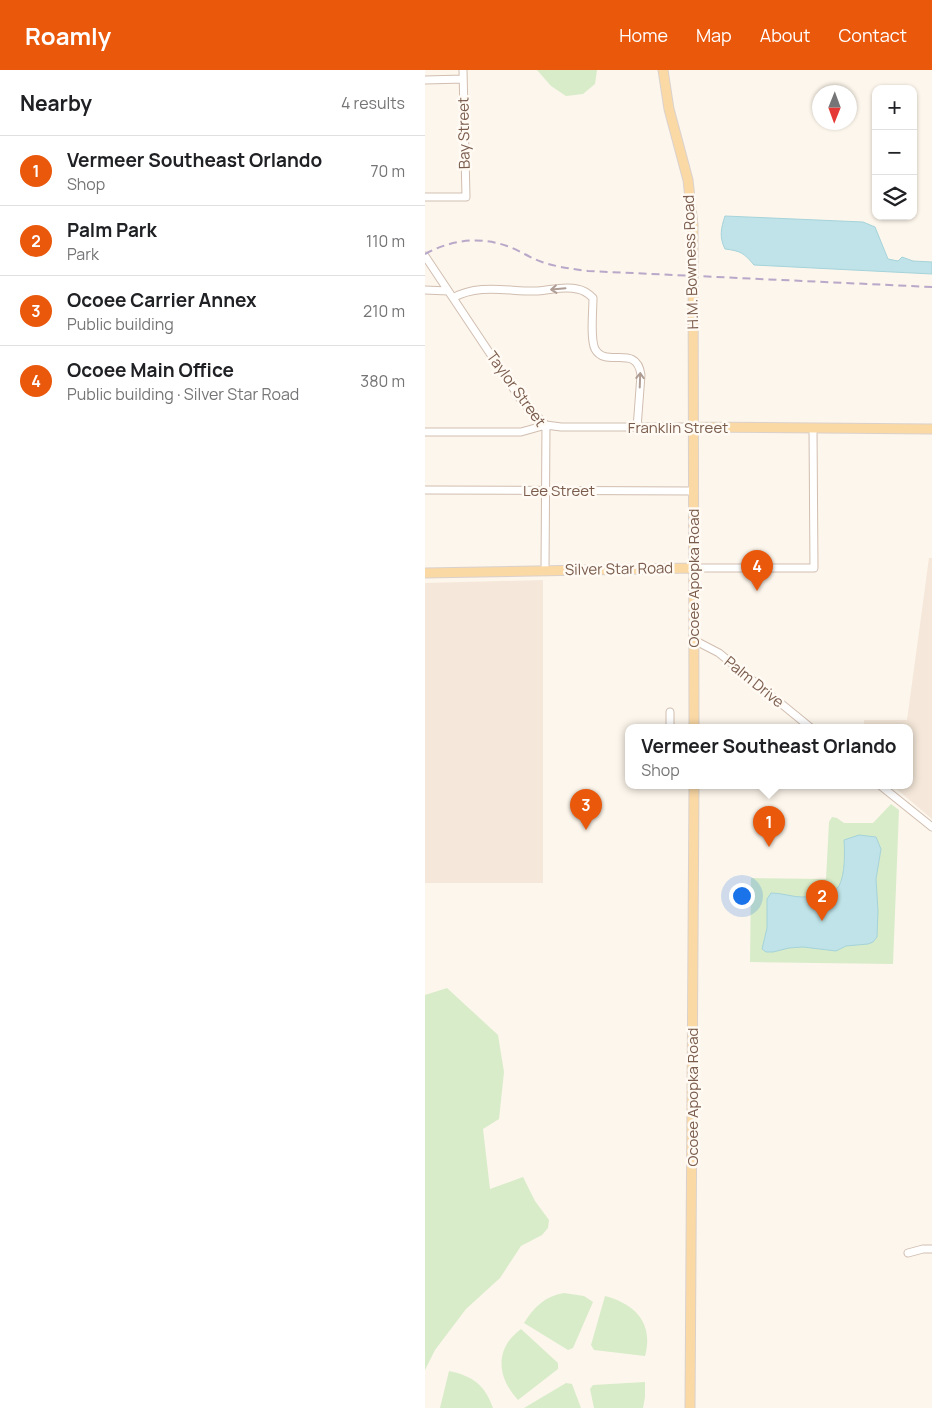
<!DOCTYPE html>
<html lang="en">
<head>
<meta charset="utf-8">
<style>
  body { margin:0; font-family:Manrope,sans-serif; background:#f6f6f6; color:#202124 }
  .controls { position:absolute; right:15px; top:15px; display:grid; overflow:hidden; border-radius:10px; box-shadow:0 1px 4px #0004 }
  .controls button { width:45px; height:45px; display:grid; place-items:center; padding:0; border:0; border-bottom:1px solid #e0e0e0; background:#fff; color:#202124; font:25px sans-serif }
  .compass { position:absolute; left:387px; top:15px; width:45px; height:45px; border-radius:50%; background:#fff; box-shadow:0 1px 4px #0004; rotate:181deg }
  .you { position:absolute; left:316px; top:825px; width:18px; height:18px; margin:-12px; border:4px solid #fff; border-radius:50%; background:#1a73e8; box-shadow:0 0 0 8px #1a73e833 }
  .badge { display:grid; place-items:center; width:32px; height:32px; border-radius:50%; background:#ea580c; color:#fff; font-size:16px; font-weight:700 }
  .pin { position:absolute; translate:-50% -41px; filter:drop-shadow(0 1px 2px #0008) }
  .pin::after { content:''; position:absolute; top:26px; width:18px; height:15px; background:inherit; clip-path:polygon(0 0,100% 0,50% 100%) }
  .popup { position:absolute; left:200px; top:654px; width:288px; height:65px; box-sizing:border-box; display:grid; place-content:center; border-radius:10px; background:#fff; filter:drop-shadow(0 1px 4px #0005); font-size:16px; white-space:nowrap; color:#757577 }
  .popup b { font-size:19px; color:#202124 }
  .popup::after { content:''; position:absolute; left:50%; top:100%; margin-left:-10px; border:10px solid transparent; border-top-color:#fff }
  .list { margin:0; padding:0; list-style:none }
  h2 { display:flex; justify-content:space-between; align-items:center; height:65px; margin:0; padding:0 20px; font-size:21px }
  h2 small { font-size:16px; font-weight:400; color:#757577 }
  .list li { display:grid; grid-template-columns:32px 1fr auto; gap:15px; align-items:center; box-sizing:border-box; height:70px; padding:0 20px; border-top:1px solid #e0e0e0 }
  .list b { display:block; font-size:19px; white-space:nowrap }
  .list p { margin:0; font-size:16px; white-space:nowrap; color:#757577 }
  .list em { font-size:16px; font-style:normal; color:#757577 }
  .icon { flex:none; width:28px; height:28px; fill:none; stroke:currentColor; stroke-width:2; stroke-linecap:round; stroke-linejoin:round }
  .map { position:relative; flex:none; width:507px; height:1338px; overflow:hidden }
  header { display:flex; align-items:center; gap:30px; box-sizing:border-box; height:70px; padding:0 25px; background:#ea580c; color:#fff }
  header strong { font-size:24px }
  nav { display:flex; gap:28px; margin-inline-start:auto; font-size:18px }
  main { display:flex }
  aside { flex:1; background:#fff }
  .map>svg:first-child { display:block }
  .residential { fill:#f5e8da }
  .green { fill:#d8ecc9 }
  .water { fill:#bfe3e8; stroke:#a5d3da }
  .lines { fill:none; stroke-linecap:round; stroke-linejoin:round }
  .minor-casing { stroke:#d1beb0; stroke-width:9 }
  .major-casing { stroke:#dad1cd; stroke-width:11 }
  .minor { stroke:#fff; stroke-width:7 }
  .major { stroke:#fbd9a5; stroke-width:9 }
  .rail { stroke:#b9a8c9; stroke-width:2; stroke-dasharray:8 5; stroke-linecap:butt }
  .oneway { stroke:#af9d94 }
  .labels { text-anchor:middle; stroke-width:5; stroke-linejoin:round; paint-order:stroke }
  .street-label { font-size:15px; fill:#7a5c4d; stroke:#fffaf3 }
</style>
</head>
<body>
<header>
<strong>Roamly</strong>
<nav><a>Home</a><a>Map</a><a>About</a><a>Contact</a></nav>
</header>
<main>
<aside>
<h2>Nearby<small>4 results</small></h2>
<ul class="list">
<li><span class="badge">1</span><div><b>Vermeer Southeast Orlando</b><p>Shop</p></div><em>70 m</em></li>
<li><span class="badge">2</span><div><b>Palm Park</b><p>Park</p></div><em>110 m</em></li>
<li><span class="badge">3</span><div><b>Ocoee Carrier Annex</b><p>Public building</p></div><em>210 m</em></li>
<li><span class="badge">4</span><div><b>Ocoee Main Office</b><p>Public building · Silver Star Road</p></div><em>380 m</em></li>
</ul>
</aside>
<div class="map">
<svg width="507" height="1338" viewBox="0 0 507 1338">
  <rect width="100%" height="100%" fill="#fdf6ec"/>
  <path class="residential" d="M504,488H507V749L468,716H484V658H439V650H482Z
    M118,510V813H0V513Z"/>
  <path class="green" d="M112,0H172L170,14L158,24L141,26L126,16Z
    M466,734L474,740L468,894L325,892L326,808L401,809L404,752L407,747L412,748L419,753H448Z
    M22,918L73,965L79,1002L74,1049L58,1059L65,1119L98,1107L110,1131L124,1150L123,1158L117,1165L96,1176L75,1208L41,1239L10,1280L0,1300V925Z
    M139,1223L159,1226L168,1232L148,1278L143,1280L99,1253C109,1237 120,1226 139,1223Z
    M180,1226C210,1234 229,1253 220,1286L169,1280L166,1275Z
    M96,1259L133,1293V1299L93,1330C72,1307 69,1279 96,1259Z
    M24,1301C48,1306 60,1315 68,1338H15Z
    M220,1312V1327L218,1338H169L165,1319L168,1315Z
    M141,1313L147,1314L156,1338H99Z"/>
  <path class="water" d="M300,146L438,152L450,157L463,189L473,191L477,187L488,191L507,192V204L329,195C319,183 316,181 300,179C294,167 296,158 300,146Z
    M434,765L451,767L456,779L451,809L453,841L452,867L448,872L443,874L421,876L411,881L378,877L364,878L348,882H341L337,879L342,858V829L346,823C358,823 367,827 377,827C387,827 408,825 414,816C420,805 420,782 419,770Z"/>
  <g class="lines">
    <defs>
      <path id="minor" d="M0,10L38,9
        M0,127H41L38,0
        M0,186L98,333L121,355L120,501
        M0,220L23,221
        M28,228C54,213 85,222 113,221C126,220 139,216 152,219C159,220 163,223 168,228C168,241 165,269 170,279C181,299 212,273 216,305L212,358
        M0,362H96L121,355L136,357H269
        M0,420L269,421
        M269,498H389L388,359
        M269,570L294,583L386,658
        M245,658V642
        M456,716L507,757
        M483,1183L498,1179H507"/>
      <path id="major" d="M238,0L244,39L263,110L268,155L269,658
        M269,357L507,359
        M0,503L269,498
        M265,1338L269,716"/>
    </defs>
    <use href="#minor" class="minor-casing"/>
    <use href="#major" class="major-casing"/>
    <use href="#minor" class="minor"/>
    <use href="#major" class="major"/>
    <path class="rail" d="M0,184C26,170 54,166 82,176C94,180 105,188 117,192C132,197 147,199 163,201L507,217"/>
  </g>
  <defs><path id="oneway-shaft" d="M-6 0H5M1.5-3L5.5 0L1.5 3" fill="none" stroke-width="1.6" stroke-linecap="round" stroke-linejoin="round" transform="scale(1.25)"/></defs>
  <g class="oneway">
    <use href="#oneway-shaft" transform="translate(133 219) rotate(175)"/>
    <use href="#oneway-shaft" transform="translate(215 310) rotate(-88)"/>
  </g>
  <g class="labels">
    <g class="street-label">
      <text transform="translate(39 63) rotate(-91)" y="5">Bay Street</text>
      <text transform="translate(266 192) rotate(-92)" y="5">H.M. Bowness Road</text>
      <text transform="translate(91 319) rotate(54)" y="5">Taylor Street</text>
      <text x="253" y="363">Franklin Street</text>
      <text x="134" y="426">Lee Street</text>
      <text transform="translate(194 499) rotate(-1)" y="5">Silver Star Road</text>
      <text transform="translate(269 508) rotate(-90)" y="5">Ocoee Apopka Road</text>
      <text transform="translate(329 612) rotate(39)" y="5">Palm Drive</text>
      <text transform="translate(268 1027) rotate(-90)" y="5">Ocoee Apopka Road</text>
    </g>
  </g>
</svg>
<div class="controls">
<button>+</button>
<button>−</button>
<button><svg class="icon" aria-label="layers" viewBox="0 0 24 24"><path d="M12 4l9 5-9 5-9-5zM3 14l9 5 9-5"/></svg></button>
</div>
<svg class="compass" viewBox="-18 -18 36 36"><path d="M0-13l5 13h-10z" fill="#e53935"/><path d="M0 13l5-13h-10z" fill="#757577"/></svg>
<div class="you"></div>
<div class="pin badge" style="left:344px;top:777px">1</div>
<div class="popup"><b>Vermeer Southeast Orlando</b>Shop</div>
<div class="pin badge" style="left:397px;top:851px">2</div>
<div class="pin badge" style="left:161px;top:760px">3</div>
<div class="pin badge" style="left:332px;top:521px">4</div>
</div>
</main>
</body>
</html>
